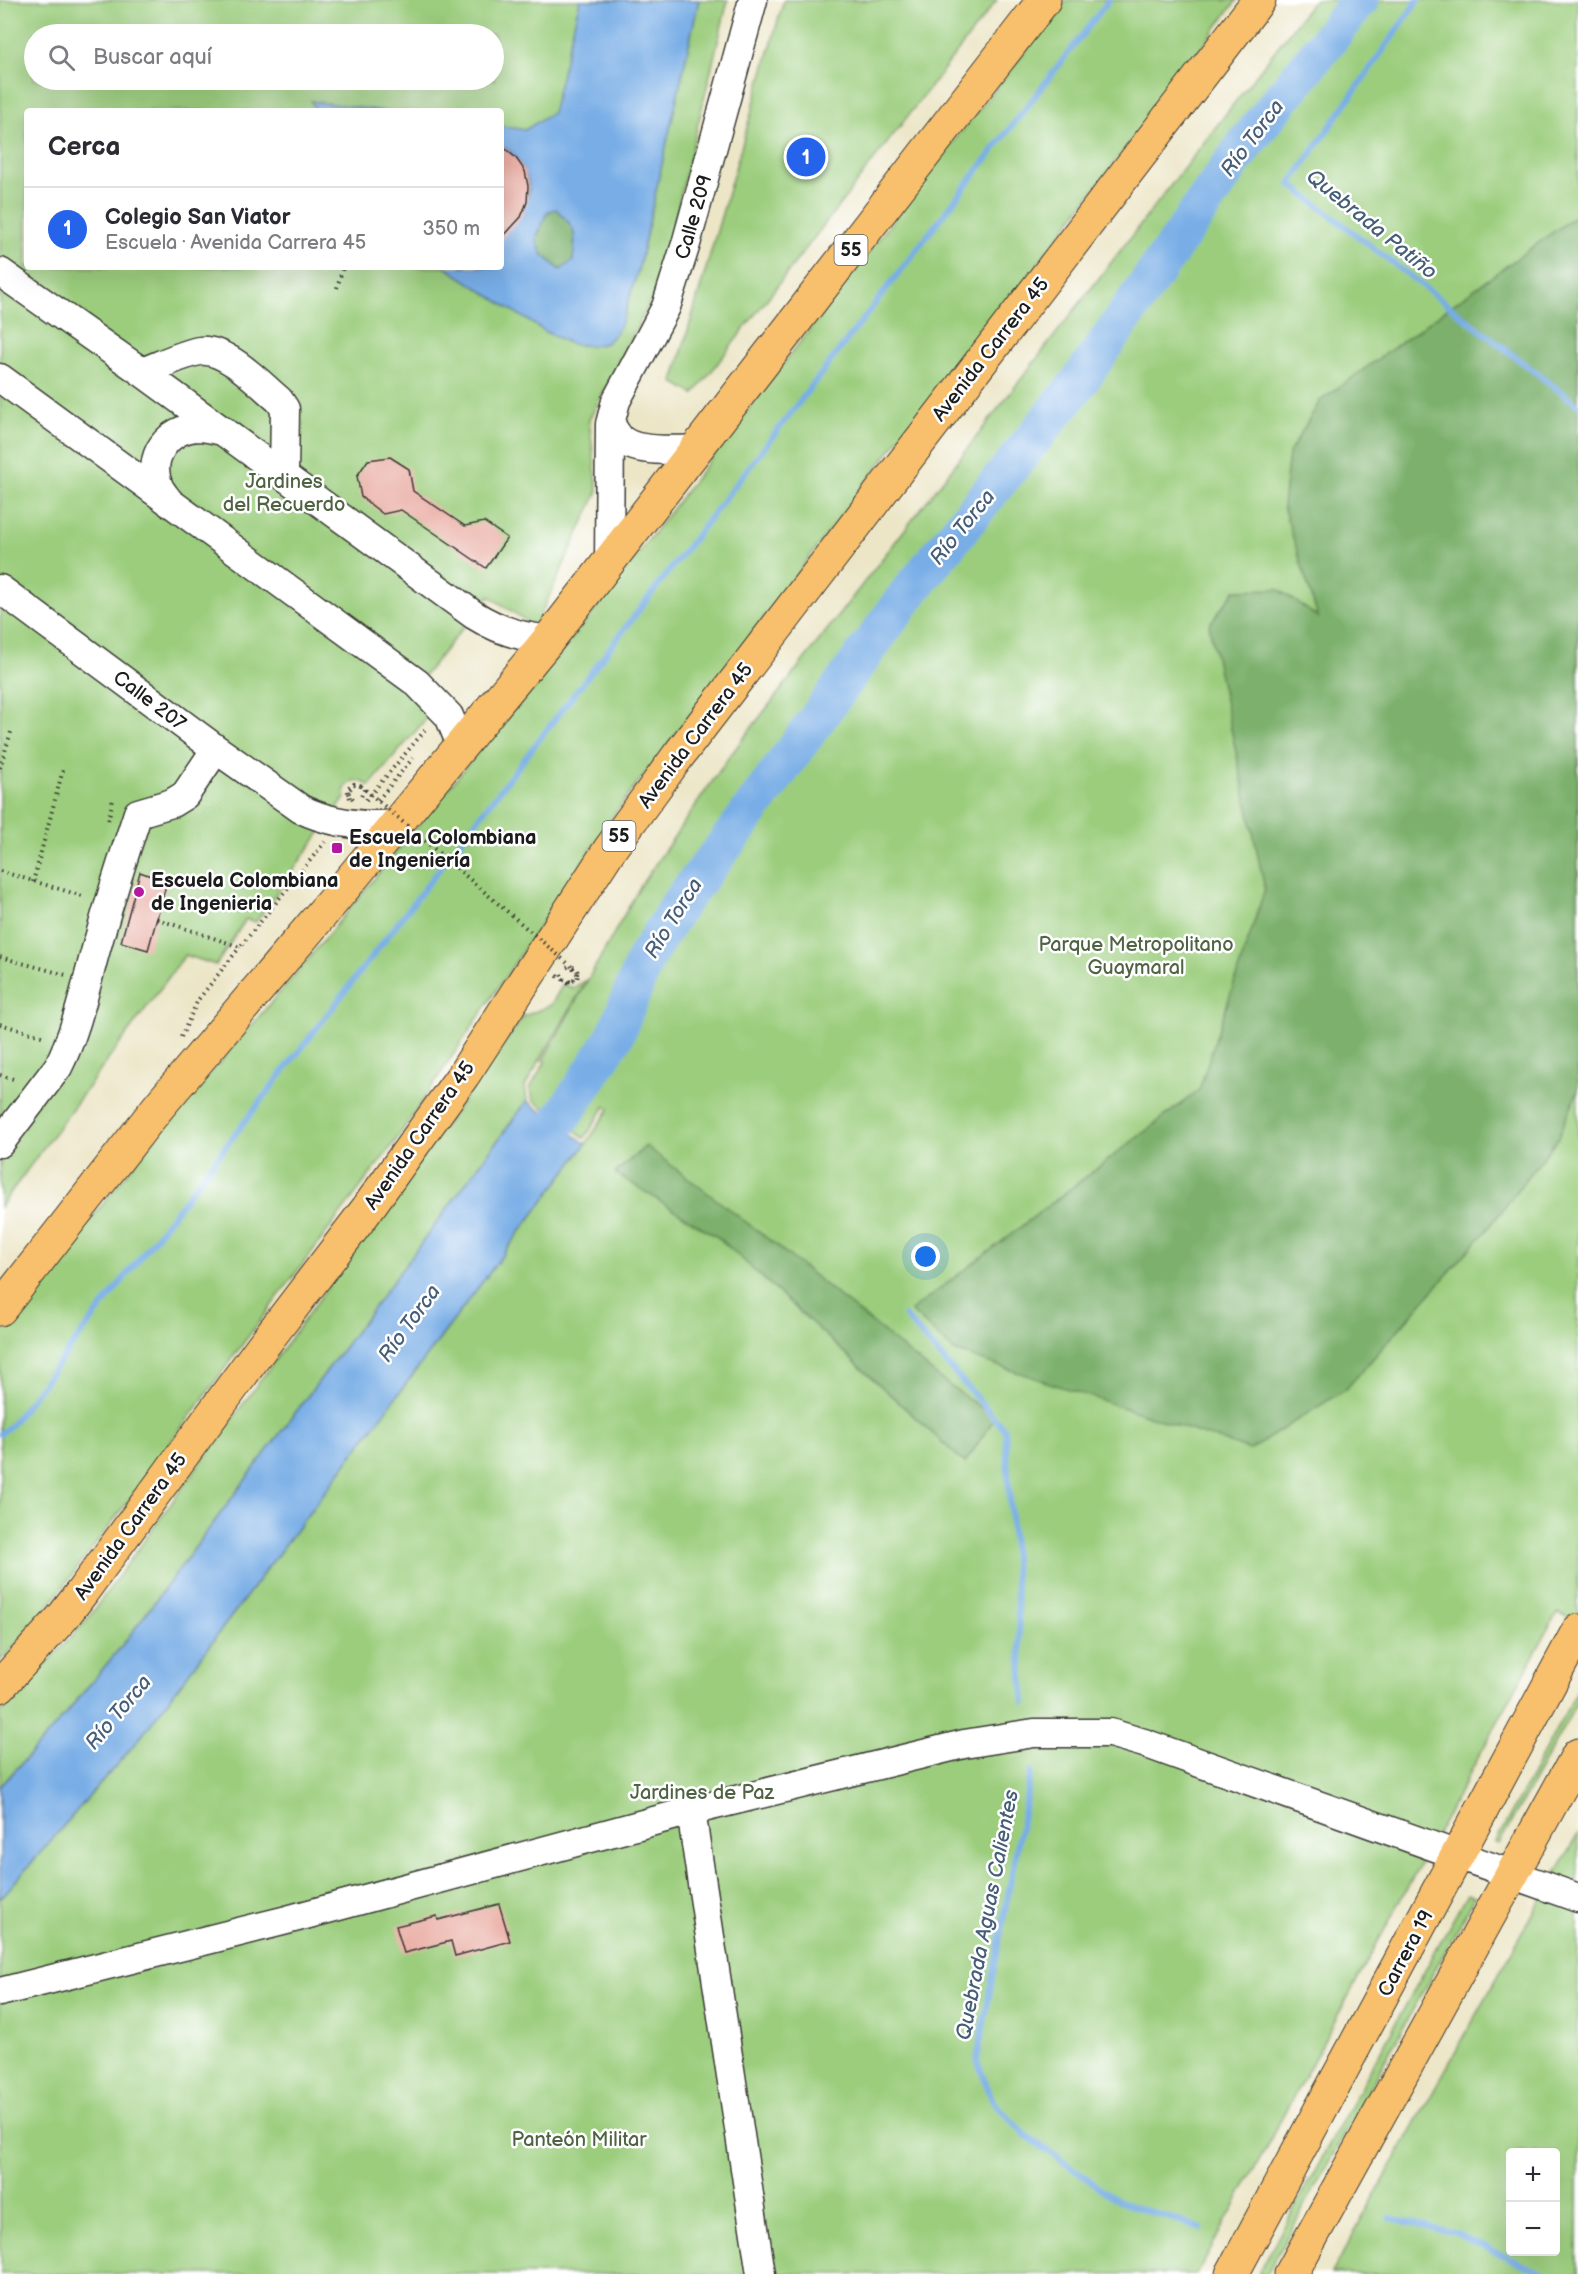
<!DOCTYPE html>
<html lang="es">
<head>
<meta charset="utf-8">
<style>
  body { margin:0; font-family:"Balsamiq Sans",sans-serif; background:#f7f7f7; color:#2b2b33 }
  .controls { position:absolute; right:18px; bottom:18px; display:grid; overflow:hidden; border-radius:6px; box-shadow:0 6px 24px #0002 }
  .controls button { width:54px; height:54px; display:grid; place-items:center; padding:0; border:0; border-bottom:2px solid #e1e1e2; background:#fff; color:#2b2b33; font:30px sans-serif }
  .you { position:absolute; left:926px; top:1257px; width:21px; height:21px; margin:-15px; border:4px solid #fff; border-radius:50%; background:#1a73e8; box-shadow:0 0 0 9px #1a73e833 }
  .badge { display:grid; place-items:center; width:39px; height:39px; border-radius:50%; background:#2563eb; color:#fff; font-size:20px; font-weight:700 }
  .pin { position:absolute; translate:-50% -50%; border:3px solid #fff; box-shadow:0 2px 6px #0006 }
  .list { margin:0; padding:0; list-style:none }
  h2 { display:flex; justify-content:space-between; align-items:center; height:78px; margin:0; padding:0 24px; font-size:26px }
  h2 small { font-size:20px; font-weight:400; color:#7c7c81 }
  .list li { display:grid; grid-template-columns:39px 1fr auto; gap:18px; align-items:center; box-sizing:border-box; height:84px; padding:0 24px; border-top:2px solid #e1e1e2 }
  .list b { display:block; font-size:22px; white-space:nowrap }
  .list p { margin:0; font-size:20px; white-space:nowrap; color:#7c7c81 }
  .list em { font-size:20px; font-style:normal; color:#7c7c81 }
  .icon { flex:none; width:33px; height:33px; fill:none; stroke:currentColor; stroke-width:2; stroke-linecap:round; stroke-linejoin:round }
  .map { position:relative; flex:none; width:1578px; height:2274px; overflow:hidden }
  .search { position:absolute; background:#fff; box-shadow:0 6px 24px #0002; left:24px; top:24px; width:480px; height:66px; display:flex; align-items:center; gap:15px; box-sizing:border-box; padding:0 21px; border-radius:33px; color:#7c7c81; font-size:22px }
  .panel { position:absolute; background:#fff; box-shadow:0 6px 24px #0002; left:24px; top:108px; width:480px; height:162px; border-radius:6px }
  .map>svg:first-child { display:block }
  .green { fill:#9bcd7d; stroke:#5c744c; stroke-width:1.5; fill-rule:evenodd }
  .forest { fill:#7cb06c; stroke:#4c6644; stroke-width:1.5 }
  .water { fill:#78ade6; stroke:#4a6481; stroke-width:1.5; fill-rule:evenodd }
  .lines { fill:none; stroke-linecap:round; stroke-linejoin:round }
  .stream { stroke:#78ade6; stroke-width:6 }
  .river { stroke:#78ade6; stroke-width:38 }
  .building { fill:#e9aca2 }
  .minor-casing { stroke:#3b3a36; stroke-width:31 }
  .major-casing { stroke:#3b3a36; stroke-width:35 }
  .highway-casing { stroke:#3b3a36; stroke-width:35 }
  .path { stroke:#3b3a36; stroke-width:4; stroke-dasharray:1.5 4.5; stroke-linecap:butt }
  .minor { stroke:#fff; stroke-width:28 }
  .major { stroke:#f8bf6c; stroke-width:33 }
  .highway { stroke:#f8bf6c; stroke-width:33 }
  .path-bridge { stroke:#3b3a36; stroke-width:4; stroke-dasharray:1.5 4.5; stroke-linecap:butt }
  .poi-dot { fill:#b5179e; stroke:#fff; stroke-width:2 }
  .labels { text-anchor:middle; stroke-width:5; stroke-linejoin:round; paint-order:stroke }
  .shield { fill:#fff; stroke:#606060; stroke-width:1.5 }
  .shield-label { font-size:18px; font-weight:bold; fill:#1c1c1c }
  .street-label { font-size:20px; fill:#1c1c1c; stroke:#fff }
  .park-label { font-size:20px; fill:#4f6343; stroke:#fff }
  .poi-label { font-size:20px; font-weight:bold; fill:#1c1c1c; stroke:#fff; text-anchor:start }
  .water-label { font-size:21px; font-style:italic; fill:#455d77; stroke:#fff }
</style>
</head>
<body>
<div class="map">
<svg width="1578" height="2274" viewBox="0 0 1578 2274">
  <rect width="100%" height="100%" fill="#fff"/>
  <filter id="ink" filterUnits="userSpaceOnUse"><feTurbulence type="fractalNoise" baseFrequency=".0167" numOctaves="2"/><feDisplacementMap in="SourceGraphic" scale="12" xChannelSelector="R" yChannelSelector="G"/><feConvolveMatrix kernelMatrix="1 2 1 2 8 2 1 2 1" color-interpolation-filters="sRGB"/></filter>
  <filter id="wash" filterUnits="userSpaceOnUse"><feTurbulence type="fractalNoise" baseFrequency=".008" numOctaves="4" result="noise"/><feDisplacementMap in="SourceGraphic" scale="24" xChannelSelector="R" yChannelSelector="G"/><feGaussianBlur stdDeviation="1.35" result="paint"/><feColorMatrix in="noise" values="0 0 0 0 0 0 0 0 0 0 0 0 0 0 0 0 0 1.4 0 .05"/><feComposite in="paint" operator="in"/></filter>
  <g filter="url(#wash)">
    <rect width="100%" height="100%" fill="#ece6c7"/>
    <path class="green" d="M0,0H728L659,285L589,420L598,491L535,627L489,596L409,694L431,713L369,786C357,776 342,781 345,798L256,922L246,919L216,965L185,955L0,1207ZM34,34H494V80H34ZM27,111H501V267H27Z
      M784,0H997L694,394L673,382Z
      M1066,0H1237L997,318L900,438L616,812L396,1140L247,1338L117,1516L34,1625L0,1661V1335L153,1140L299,970L591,615L950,146Z
      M1314,0H1578V1621L1557,1613L1197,2274H0V1899L140,1738L586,1144L609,1109L605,1106L585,1138L533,1100L530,1088L545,1062L543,1060L641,885L729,757Z
      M587,980L525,1086L527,1101L125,1642L59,1722L0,1787V1713L86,1621L524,1016L551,1005L563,984L573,988Z
      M1578,1689V1701L1499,1844L1495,1843Z
      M1578,1834V2274H1331L1548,1887ZM1510,2152H1556V2252H1510Z
      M1467,1894L1475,1897L1267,2274H1258Z"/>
    <path class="forest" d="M556,209C577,229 576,232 573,261L561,270L542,254L536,239L547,213Z
      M1578,214V1090L1558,1138L1491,1225L1346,1389L1250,1450L954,1351L911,1311L1199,1090L1265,889L1209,625L1235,590L1278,589L1318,617L1283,506L1289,453L1320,401Z
      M646,1146L776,1245L941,1379L995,1418L965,1463L719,1238L615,1173Z"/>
    <path class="water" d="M580,0H699L639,267L623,319L616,333L606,343L593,346L571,344L546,332L445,267H501C501,258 498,243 501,234C505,222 523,214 527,201C534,181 519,155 501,146V126L525,130L552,113ZM556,209C577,229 576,232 573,261L560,270L542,254L536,239L547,212Z
      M311,101L385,111H316Z
      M527,1101L586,1144L140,1738L0,1899V1787L59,1722L125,1642Z"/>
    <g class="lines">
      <path class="stream" d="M1418,0L1290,184L1578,405
        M905,1316L1005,1430L1024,1702
        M0,1434L11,1425L1109,0
        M1031,1772L977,2060L993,2101L1024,2134L1120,2202L1201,2228
        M1391,2218L1452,2232L1543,2274"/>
      <path class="river" d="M527,1164L565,1113L615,1036L646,957L682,900L735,832L909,592L1076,386L1246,143L1360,0"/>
    </g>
    <g id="blocks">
      <path class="building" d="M501,145L516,158L525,171L528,186L527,202L521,217L501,239Z
        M390,457L409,469L413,491L465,526L484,522L507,538L486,568L401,510L383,514L361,497L357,476L368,460Z
        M140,872L167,882L148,950L121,942Z
        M499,1904L510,1941L455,1956L451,1941L404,1953L396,1926L437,1916L438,1920Z"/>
    </g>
  </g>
  <g filter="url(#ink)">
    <use href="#blocks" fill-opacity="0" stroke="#3b3a36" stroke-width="1.5"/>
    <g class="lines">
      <defs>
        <path id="minor" d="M0,272L142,372L474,615C498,630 521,638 549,639
          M142,372C158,366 185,353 200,351C226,348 260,384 279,400L285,409L284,475
          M0,378L417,683L449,716L461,745
          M610,424C614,429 617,436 622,440C638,453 677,450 697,449
          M170,503C167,498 162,493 159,487C146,457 168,428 199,427C207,427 215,430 223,431
          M609,563L610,424L616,401L666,307L686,244L753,0
          M0,589L216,749L301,809C330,823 364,827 396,824
          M0,1143L58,1067C77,1030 85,988 96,949C109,903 123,858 138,813L172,803L185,795L216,749
          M691,1811L761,2274
          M0,1992L283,1921L691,1811L964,1744L1034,1733H1110L1144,1743L1578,1898"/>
        <path id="major" d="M1232,2274L1578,1631
          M1291,2274L1578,1755"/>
        <path id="highway" d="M0,1309L159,1106L337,896L549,639L1044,0
          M0,1686L62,1618L82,1592L261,1348L365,1212L464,1074L610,849L678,756L1259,0"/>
      </defs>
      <use href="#minor" class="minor-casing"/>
      <use href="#major" class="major-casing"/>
      <use href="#highway" class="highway-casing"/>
      <path class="path" d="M337,288L343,267
        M0,768L11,732
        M350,798L347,789C352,782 361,782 364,790L360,799
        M353,799L348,792L354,784L361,786
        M366,800L427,728
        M378,800L413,758
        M108,820L113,800
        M0,871L86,897
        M33,882L64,766
        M157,919L240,947L325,842
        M0,957L66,975
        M561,974L563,979L572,982L577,974L573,968
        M557,976L569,983L577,979C579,973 578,969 571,966L565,968
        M0,1024L45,1037
        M181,1037L198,1000L240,947
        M0,1075L17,1080"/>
      <use href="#minor" class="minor"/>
      <use href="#major" class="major"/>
      <use href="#highway" class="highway"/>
      <path class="path-bridge" d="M361,786L573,968"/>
    </g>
  </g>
  <g class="poi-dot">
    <rect x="331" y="842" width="12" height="12" rx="3"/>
    <circle cx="139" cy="892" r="6"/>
  </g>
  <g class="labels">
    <g class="shield">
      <rect x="834.5" y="235" width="33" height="30" rx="4.5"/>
      <rect x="602.5" y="821" width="33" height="30" rx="4.5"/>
    </g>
    <g class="shield-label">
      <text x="851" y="256">55</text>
      <text x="619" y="842">55</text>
    </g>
    <g class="street-label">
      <text transform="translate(693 217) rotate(-74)" y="7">Calle 209</text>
      <text transform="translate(990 349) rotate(-52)" y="7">Avenida Carrera 45</text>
      <text transform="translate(150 700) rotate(37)" y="7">Calle 207</text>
      <text transform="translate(695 735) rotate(-53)" y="7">Avenida Carrera 45</text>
      <text transform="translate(419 1135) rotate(-55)" y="7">Avenida Carrera 45</text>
      <text transform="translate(130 1526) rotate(-54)" y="7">Avenida Carrera 45</text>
      <text transform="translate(1405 1953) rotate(-62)" y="7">Carrera 19</text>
    </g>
    <g class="park-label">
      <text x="284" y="488">Jardines<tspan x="284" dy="23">del Recuerdo</tspan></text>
      <text x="1136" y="951">Parque Metropolitano<tspan x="1136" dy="23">Guaymaral</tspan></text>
      <text x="702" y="1799">Jardines de Paz</text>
      <text x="579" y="2146">Panteón Militar</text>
    </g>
    <g class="poi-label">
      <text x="349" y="844">Escuela Colombiana<tspan x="349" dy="23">de Ingeniería</tspan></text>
      <text x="151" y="887">Escuela Colombiana<tspan x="151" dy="23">de Ingenieria</tspan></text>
    </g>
    <g class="water-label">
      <text transform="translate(1252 138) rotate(-53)" y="7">Río Torca</text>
      <text transform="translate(1372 224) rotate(39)" y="7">Quebrada Patiño</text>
      <text transform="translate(962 527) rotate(-51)" y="7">Río Torca</text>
      <text transform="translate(673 918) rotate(-58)" y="7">Río Torca</text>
      <text transform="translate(409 1323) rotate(-54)" y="7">Río Torca</text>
      <text transform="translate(118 1712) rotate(-50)" y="7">Río Torca</text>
      <text transform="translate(987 1915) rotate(-79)" y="7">Quebrada Aguas Calientes</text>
    </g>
  </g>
</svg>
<div class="controls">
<button>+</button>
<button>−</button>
</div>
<div class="you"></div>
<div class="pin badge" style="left:806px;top:157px">1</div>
<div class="search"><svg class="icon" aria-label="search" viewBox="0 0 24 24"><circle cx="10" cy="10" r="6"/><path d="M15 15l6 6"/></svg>Buscar aquí</div>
<section class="panel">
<h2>Cerca<small></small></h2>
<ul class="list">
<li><span class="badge">1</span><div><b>Colegio San Viator</b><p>Escuela · Avenida Carrera 45</p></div><em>350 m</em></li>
</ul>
</section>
</div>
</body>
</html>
